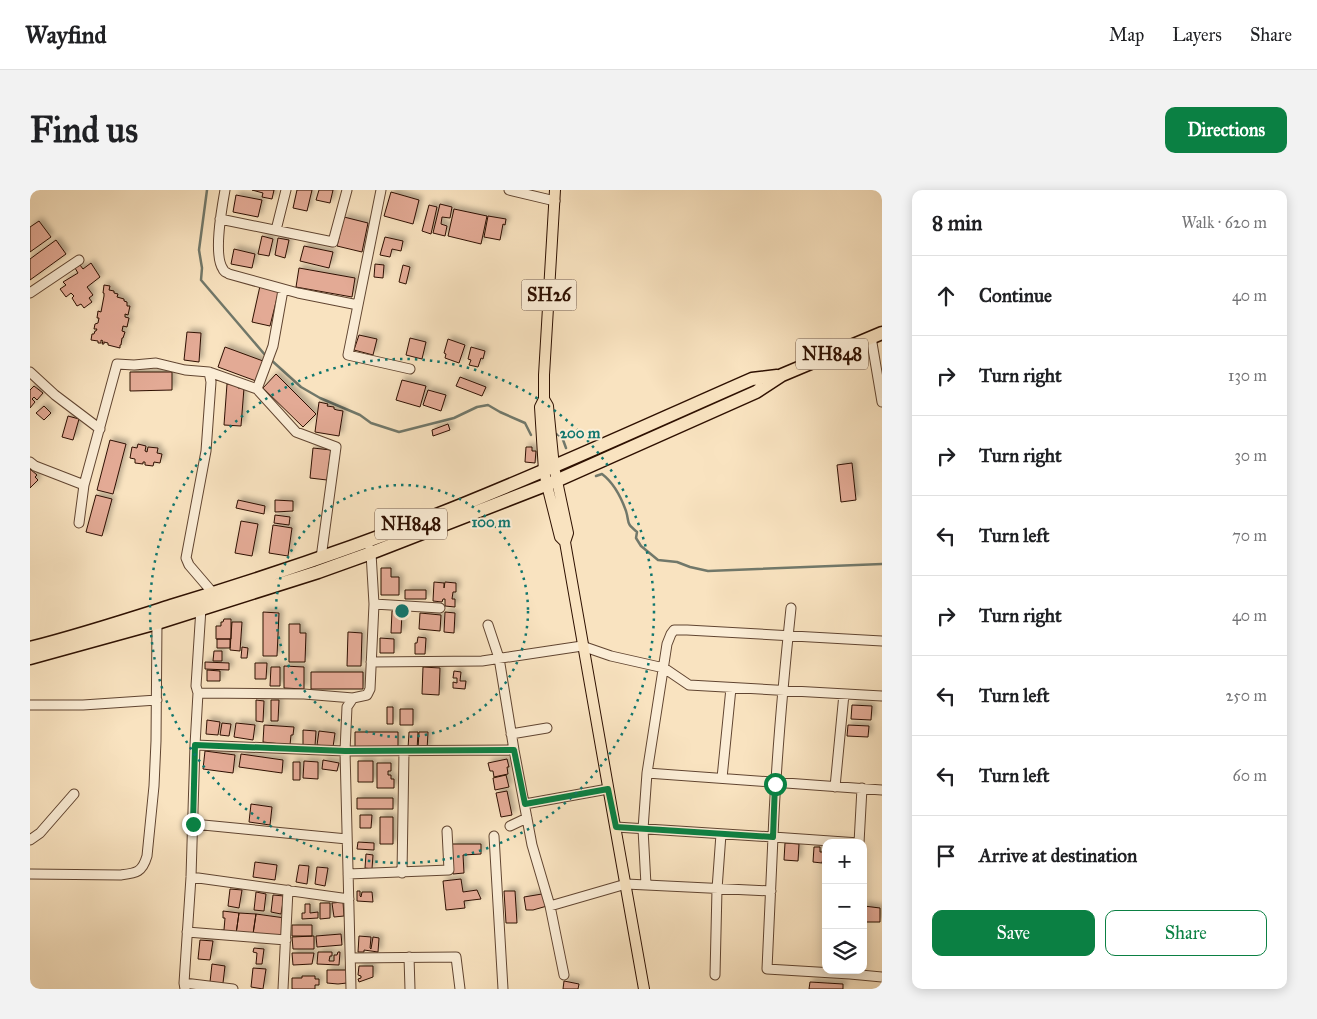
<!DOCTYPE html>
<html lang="en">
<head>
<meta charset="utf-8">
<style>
  body { margin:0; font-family:"IM FELL Great Primer",serif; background:#f2f2f2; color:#202124 }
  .controls { position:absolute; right:15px; bottom:15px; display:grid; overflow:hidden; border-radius:10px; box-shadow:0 2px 12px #0003 }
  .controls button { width:45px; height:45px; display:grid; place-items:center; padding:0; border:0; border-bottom:1px solid #e0e0e0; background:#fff; color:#202124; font:25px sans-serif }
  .stop { position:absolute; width:15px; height:15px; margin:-11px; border:4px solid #0b8043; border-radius:50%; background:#fff }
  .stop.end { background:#0b8043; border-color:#fff; box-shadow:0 1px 5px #0008 }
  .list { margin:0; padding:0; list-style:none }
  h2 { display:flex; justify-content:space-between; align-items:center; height:65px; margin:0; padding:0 20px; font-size:21px }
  h2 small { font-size:16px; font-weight:400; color:#757577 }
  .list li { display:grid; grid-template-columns:32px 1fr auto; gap:15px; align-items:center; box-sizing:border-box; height:80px; padding:0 20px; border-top:1px solid #e0e0e0 }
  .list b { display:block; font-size:19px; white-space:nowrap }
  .list em { font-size:16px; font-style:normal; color:#757577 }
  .actions { display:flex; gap:10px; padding:15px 20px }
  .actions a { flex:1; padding:11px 0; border:1px solid #0b8043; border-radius:10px; text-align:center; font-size:18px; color:#0b8043 }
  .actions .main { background:#0b8043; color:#fff }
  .icon { flex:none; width:28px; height:28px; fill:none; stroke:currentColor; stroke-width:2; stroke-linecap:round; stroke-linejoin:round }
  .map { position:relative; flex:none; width:852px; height:799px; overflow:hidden; border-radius:10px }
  header { display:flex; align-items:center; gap:30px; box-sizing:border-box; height:70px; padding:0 25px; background:#fff; border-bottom:1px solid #e0e0e0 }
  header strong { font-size:24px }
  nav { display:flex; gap:28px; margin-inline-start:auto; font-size:18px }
  .intro { display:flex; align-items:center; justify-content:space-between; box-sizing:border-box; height:120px; padding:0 30px }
  h1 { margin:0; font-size:35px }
  .button { padding:12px 22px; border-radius:10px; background:#0b8043; color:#fff; font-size:18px; font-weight:700 }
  main { display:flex; gap:30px; padding:0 30px }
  aside { flex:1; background:#fff; border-radius:10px; box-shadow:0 2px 12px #0003 }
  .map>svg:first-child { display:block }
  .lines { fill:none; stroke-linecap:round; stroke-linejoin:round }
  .stream { stroke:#71786a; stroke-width:2.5 }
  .building { fill:#e3aa95; stroke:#2e1001; filter:url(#shadow) }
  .minor-casing { stroke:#614531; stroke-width:11 }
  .major-casing { stroke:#2e1001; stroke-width:12 }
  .highway-casing { stroke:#2e1001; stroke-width:15 }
  .minor { stroke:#fbedd6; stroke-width:9 }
  .major { stroke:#f9e3c0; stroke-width:10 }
  .highway { stroke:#f9e3c0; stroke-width:12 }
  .route { stroke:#0b8043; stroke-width:6 }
  .ring { fill:none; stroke:#0f766e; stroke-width:2.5; stroke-dasharray:2.5 5 }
  .labels { text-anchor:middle; stroke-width:4; stroke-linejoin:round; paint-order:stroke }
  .shield { fill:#fbedd6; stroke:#6c5241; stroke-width:1 }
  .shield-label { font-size:18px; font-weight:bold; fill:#2e1001 }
  .centre { fill:#0f766e; stroke:#fbedd6; stroke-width:2.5 }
  .ring-label { font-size:15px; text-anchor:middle; font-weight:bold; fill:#0f766e; stroke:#fbedd6; stroke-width:4; stroke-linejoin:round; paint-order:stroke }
</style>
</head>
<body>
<header>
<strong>Wayfind</strong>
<nav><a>Map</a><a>Layers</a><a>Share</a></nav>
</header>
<div class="intro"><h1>Find us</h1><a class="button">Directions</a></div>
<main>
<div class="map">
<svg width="852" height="799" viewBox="0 0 852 799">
  <defs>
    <filter id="shadow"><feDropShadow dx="3.5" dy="-3.5" stdDeviation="2.5" flood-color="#0004"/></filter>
  </defs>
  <rect width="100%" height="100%" fill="#f9e3c0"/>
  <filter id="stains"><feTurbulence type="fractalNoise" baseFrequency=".004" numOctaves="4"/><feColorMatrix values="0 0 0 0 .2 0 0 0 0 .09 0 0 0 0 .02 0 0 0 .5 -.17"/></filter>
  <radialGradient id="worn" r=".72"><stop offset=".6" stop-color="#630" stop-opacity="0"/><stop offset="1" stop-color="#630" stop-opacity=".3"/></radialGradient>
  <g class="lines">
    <path class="stream" d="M177,0L169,60L172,78L171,90L236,166
      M240,169L271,197L290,208L330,225L341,233L369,242L424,228L447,217L458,215L470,222L495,233L501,245
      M524,243L532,247L536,258
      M566,286L572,284C584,293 591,307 596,321C600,334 595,332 607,342L606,348L611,356L628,370L647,372L660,377L678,381L852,374"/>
  </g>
  <path class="building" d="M222,0H244L242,9L232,7L233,3Z
    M267,0H282L277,21L263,18Z
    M289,0H303L300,13L286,10Z
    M361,2L389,10L383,34L354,26Z
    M206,5L232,10L228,27L203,22Z
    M410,14L422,17L420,28L412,27L411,34L417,36L415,46L403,43Z
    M399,15L407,17L401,44L392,41Z
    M424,19L457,26L451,54L418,46Z
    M458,26L476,29L475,35L473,34L470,50L454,47Z
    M314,27L338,33L332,62L307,56Z
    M9,31L21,47L0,62V37Z
    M232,46L243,49L239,66L228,64Z
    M355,47L373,51L371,61L362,59L360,67L350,65Z
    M248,48L259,50L255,68L245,65Z
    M26,50L36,64L0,90V69Z
    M274,56L303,62L299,78L270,71Z
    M204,59L225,64L222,78L201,74Z
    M61,73L70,87L57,97L63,105L59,108L62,112L54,118L51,114L47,116L42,108L44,106L41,103L36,107L30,99L36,95L33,92L48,83L45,78L50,75L53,79Z
    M345,74L354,75L353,88L344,87Z
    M373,75L380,77L376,94L369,92Z
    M269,78L325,88L322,107L266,97Z
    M74,95L80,96L79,100L84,101V103L88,104L87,107L94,109V111L97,112V116H100L98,125L95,124V127L99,128L97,137L93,136L92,141L95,142L93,148H92L91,155H90V158L78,155V153L74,152V154H72L73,151L71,150V153H68V151L61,150L62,144H64L65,141H66L67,139H64L65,134L68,133L69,128H67L68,121L71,122L74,106V103H73Z
    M230,96L249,100L240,136L222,132Z
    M157,142L171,143L169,172L154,170Z
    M329,145L347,149L343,165L324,160Z
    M380,148L396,152L392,169L376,165Z
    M418,149L435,155L429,173L415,168L416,164L414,163Z
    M195,157L233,171L226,191L188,177Z
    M441,157L455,161L453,169L451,168L448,177L439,175L441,170L438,169Z
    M100,182H142V200L100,201Z
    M246,184L286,224L273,237L233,198Z
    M430,187L456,197L452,206L426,196Z
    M372,190L396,196L390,217L366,210Z
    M197,194L208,196V198H214L211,236L194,235Z
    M4,196L13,203L7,210L4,207L2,209L5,212L0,218V200Z
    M398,200L416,205L411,221L393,215Z
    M289,212L298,214L297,216L304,217V219L307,220L313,221L309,246L285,242Z
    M14,216L21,223L14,230L6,223Z
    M38,226L49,229L43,250L32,247Z
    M418,234L420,240L403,246L402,240Z
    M80,250L96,254L83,304L67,300Z
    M108,254L116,256L115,261L117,262L118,257L128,258L127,263L132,264L130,273L124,272L123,276L115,275V272H113V274L105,273V269L100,268L102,257L107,258Z
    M496,257H502V261H506L505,273L495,272Z
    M283,258L301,260L297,290L280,288Z
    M822,273L826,310L811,312L807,275Z
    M0,279L7,285L5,287L8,290L0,298Z
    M66,305L82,309L72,346L56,342Z
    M208,310L235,316L234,324L206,318Z
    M245,310L263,311V321L245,322Z
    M245,325L260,327L259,335L244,333Z
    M211,331L228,334L222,366L205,363Z
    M243,335L262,338L258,366L239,363Z
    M351,378H361V387H369V405H351Z
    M404,392L414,393V398L415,392L426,393V402H423L422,409H425V417L415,416V409H413L412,412L403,411Z
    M375,400H396V409H375Z
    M362,421L372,422L371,443H361Z
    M233,422L249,423L247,466H233Z
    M415,422L425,423L424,443L414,442Z
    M390,423L411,425L410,441L389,439Z
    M194,429H201V449H186V436H191V432H193Z
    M202,432H212L210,461L200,460Z
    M259,434H270V443H276L275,472H259Z
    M318,442L332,443L331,476H317Z
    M388,447L396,448L395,464H385V453H387Z
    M350,448L364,449V463H350Z
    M187,449H200V458H187Z
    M212,457L218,458L217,468H211Z
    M184,461H192V471H183Z
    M175,472L199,473V480L175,479Z
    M225,473H237L236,489H225Z
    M254,476L274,477V499L254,498Z
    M241,477H250V496H240Z
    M393,477L410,478L409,505L392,504Z
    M177,480L190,481V491H177Z
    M424,481L431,482L430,491H436L435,499L423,498V492L427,493V488H423Z
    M281,482H333V499H281Z
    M226,510L234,511L233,532L226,531Z
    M241,510H249L248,531H241Z
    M822,515L842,516L841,530L821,529Z
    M357,517H363V534H357Z
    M370,519H383V535H370Z
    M177,530L190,532L188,545L176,544Z
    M192,533L201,534L199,546L190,545Z
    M206,533L225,535L223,550L204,547Z
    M234,535L264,537L263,545H261L260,555L233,552Z
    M818,535L839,536L838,547L817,546Z
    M273,540L286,541L285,556H273Z
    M289,541L305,543L303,557L287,555Z
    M325,542H368V560H325Z
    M379,542H388L387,560L378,559Z
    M389,542H398L397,560L388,559Z
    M175,561L205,565L203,583L173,579Z
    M211,564L253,570L252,583L209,577Z
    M477,569L479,577H477L478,584L464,587L463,581H460L458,573Z
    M293,570L309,573L307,581L292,579Z
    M274,571L288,572V589L273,588Z
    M328,571H343V592H328Z
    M263,572H270V590H263Z
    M347,573H361V581H358V585H361V589H364V598H347Z
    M476,585L479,597L465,600L463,588Z
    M477,601L482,625L471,627L466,603Z
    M327,608H363V619H327Z
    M221,614L242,617L240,635L219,632Z
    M330,625H342L341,638H330Z
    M350,627H363V654H350Z
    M328,652L344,653V660L327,659Z
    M755,653L769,654L768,671L754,670Z
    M422,654H451V664L433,665L434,683L423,684Z
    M784,657H790V662H794L792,673L783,672Z
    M336,664L343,665L342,679L335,678Z
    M225,672L247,675L245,690L223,687Z
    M269,675L279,676L277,694L266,692Z
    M287,677L298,678L295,696L285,694Z
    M431,689L433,702L447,700L451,709L434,711L435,718L416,720L413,691Z
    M200,699L212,700L209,718L198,716Z
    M327,701H330V706L331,707L332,702H342L343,712L327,711Z
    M474,701H485L487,733H476Z
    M226,702L236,704L234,721L224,720Z
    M512,704L517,716L503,720H496L494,707Z
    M243,705L254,706L251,724L241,722Z
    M313,712L314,726L304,727L302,713Z
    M290,713H300V728L290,729Z
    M275,714H280V723L288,722V728L272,729V723H275Z
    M834,716L850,718V732H833Z
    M193,721L209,723L206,744L191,743V740H194L195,728H193Z
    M209,723L226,724L223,744H206Z
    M226,724L255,728L253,746L223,744Z
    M262,735H282V746H262Z
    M311,744L312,755L287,757L286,746Z
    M284,746V759H263L262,747Z
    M329,746L341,747L340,758L341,759L343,747L349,748L348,762L334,760V762H328Z
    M170,750L183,751L180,770L168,769Z
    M224,758L234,759L232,774H226L227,763L223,762Z
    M288,762H302V766H300L299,771H304V765H307L308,762H310L309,775L287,774Z
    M262,763H284L282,774L263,775Z
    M182,774L195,776L193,793L180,792Z
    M329,776H343V787L329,792L328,789L331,788V786L328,785Z
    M223,778L236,779L233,799L221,797Z
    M297,780H317V793L308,794L297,793Z
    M272,786H285V789H289V795H285V799H262V788H272Z
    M534,791L549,794L548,799H533Z
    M780,792L813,794V799H779Z"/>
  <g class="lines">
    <defs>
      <path id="minor" d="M195,0C192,17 183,65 193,79C194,82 196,82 199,84L268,103L328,115
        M351,0L318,165L380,179
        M479,0L525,11
        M190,29L303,52L317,0
        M246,40L256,0
        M0,103L49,70
        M841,147L852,212
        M0,182L25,205L70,239
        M179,182L227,199L266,242L306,257L291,368
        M227,199L243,156L253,100
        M0,272L5,276L54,295
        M49,333L54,295L87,174L104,175L126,173L155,180L179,182L181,192L176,261L156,368L159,375L183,403
        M344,414L410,418
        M171,418L166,496L168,503L165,555L315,561L484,560
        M761,418C753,494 746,570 743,647L829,653
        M458,435L469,468L484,560L502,655L520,716L596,694L741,701
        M341,472L452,471L552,456L581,466L634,478L659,495L852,506
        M168,503L274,504L323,508
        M0,515H53L127,510
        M481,544L517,538
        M617,583L852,600
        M692,588L701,498
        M805,597L814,504
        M495,614L578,599
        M163,634L317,649
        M480,636L497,628
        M586,637L743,647L737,779L820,784L852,787
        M464,646L473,799
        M0,650L10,643L44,604
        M829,653L832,598
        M372,683L374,561
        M0,684L90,685C106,683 112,683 117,666L124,596L126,551L127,433L126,429
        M318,684L419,680L417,641
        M161,687L319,709
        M616,695L613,639L617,583L637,454L641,444L644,440H657L852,451
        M520,716L534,785
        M157,742L256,750
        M379,767L380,799
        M321,768L426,767L430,799
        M685,785L687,699L691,644
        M154,793L203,799
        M155,799L154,793L161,687L165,555
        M253,799L258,700
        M321,799L315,561L317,517L323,508L337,505L340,499L344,414L341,363L340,359"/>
      <path id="major" d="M525,0L514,185V209L510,217L514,281L517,295L530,347L535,352
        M514,209L518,216L524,277L538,343L535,352C560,501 588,650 614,799"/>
      <path id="highway" d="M0,458C48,446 94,431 141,416C240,386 338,353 434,314C531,275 626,231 722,189L747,186
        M0,468L127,433L288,382L341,363L526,291L726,202L752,185L852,143"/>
    </defs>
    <use href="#minor" class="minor-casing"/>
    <use href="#major" class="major-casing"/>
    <use href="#highway" class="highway-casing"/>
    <use href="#minor" class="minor"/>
    <use href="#major" class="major"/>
    <use href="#highway" class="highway"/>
  </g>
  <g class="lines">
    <path class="route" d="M163,634L165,555L315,561L484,560L495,614L578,599L586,637L743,647L745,594"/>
  </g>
  <g class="ring">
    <circle cx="372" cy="421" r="126"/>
    <circle cx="372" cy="421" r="252"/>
  </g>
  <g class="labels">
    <g class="shield">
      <rect x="491.5" y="89.5" width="55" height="31" rx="4"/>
      <rect x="766" y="148.5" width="72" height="31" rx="4"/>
      <rect x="345" y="318.5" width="72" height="31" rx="4"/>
    </g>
    <g class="shield-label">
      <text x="519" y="111">SH26</text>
      <text x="802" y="170">NH848</text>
      <text x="381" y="340">NH848</text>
    </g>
  </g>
  <circle cx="372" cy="421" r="8" class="centre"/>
  <g class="ring-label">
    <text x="550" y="248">200 m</text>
    <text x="461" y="337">100 m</text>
  </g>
  <rect width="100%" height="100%" filter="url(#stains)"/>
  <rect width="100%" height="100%" fill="url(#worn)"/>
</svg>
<div class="controls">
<button>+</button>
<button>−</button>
<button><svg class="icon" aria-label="layers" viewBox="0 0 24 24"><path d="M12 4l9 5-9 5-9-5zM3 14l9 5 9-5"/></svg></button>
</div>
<div class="stop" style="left:745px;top:594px"></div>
<div class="stop end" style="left:163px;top:634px"></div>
</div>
<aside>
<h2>8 min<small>Walk · 620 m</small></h2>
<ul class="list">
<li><svg class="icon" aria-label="ahead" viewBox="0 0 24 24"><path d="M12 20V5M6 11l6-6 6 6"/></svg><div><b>Continue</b></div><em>40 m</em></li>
<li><svg class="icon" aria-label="right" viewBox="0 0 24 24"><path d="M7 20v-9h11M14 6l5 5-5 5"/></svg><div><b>Turn right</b></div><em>130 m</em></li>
<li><svg class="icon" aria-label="right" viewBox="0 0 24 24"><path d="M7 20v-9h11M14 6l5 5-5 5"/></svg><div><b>Turn right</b></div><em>30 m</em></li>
<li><svg class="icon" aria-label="left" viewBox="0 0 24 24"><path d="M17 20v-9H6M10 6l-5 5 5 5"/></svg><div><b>Turn left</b></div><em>70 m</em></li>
<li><svg class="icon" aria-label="right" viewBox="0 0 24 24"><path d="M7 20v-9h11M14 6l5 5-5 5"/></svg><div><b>Turn right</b></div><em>40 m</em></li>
<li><svg class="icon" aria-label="left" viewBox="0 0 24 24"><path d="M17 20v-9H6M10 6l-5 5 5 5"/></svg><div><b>Turn left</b></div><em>250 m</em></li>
<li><svg class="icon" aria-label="left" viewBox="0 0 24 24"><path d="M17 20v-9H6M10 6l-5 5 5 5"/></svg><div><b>Turn left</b></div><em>60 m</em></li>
<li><svg class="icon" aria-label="arrive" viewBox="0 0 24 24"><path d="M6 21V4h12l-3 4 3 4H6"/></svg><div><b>Arrive at destination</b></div></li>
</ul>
<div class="actions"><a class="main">Save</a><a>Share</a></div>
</aside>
</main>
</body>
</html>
